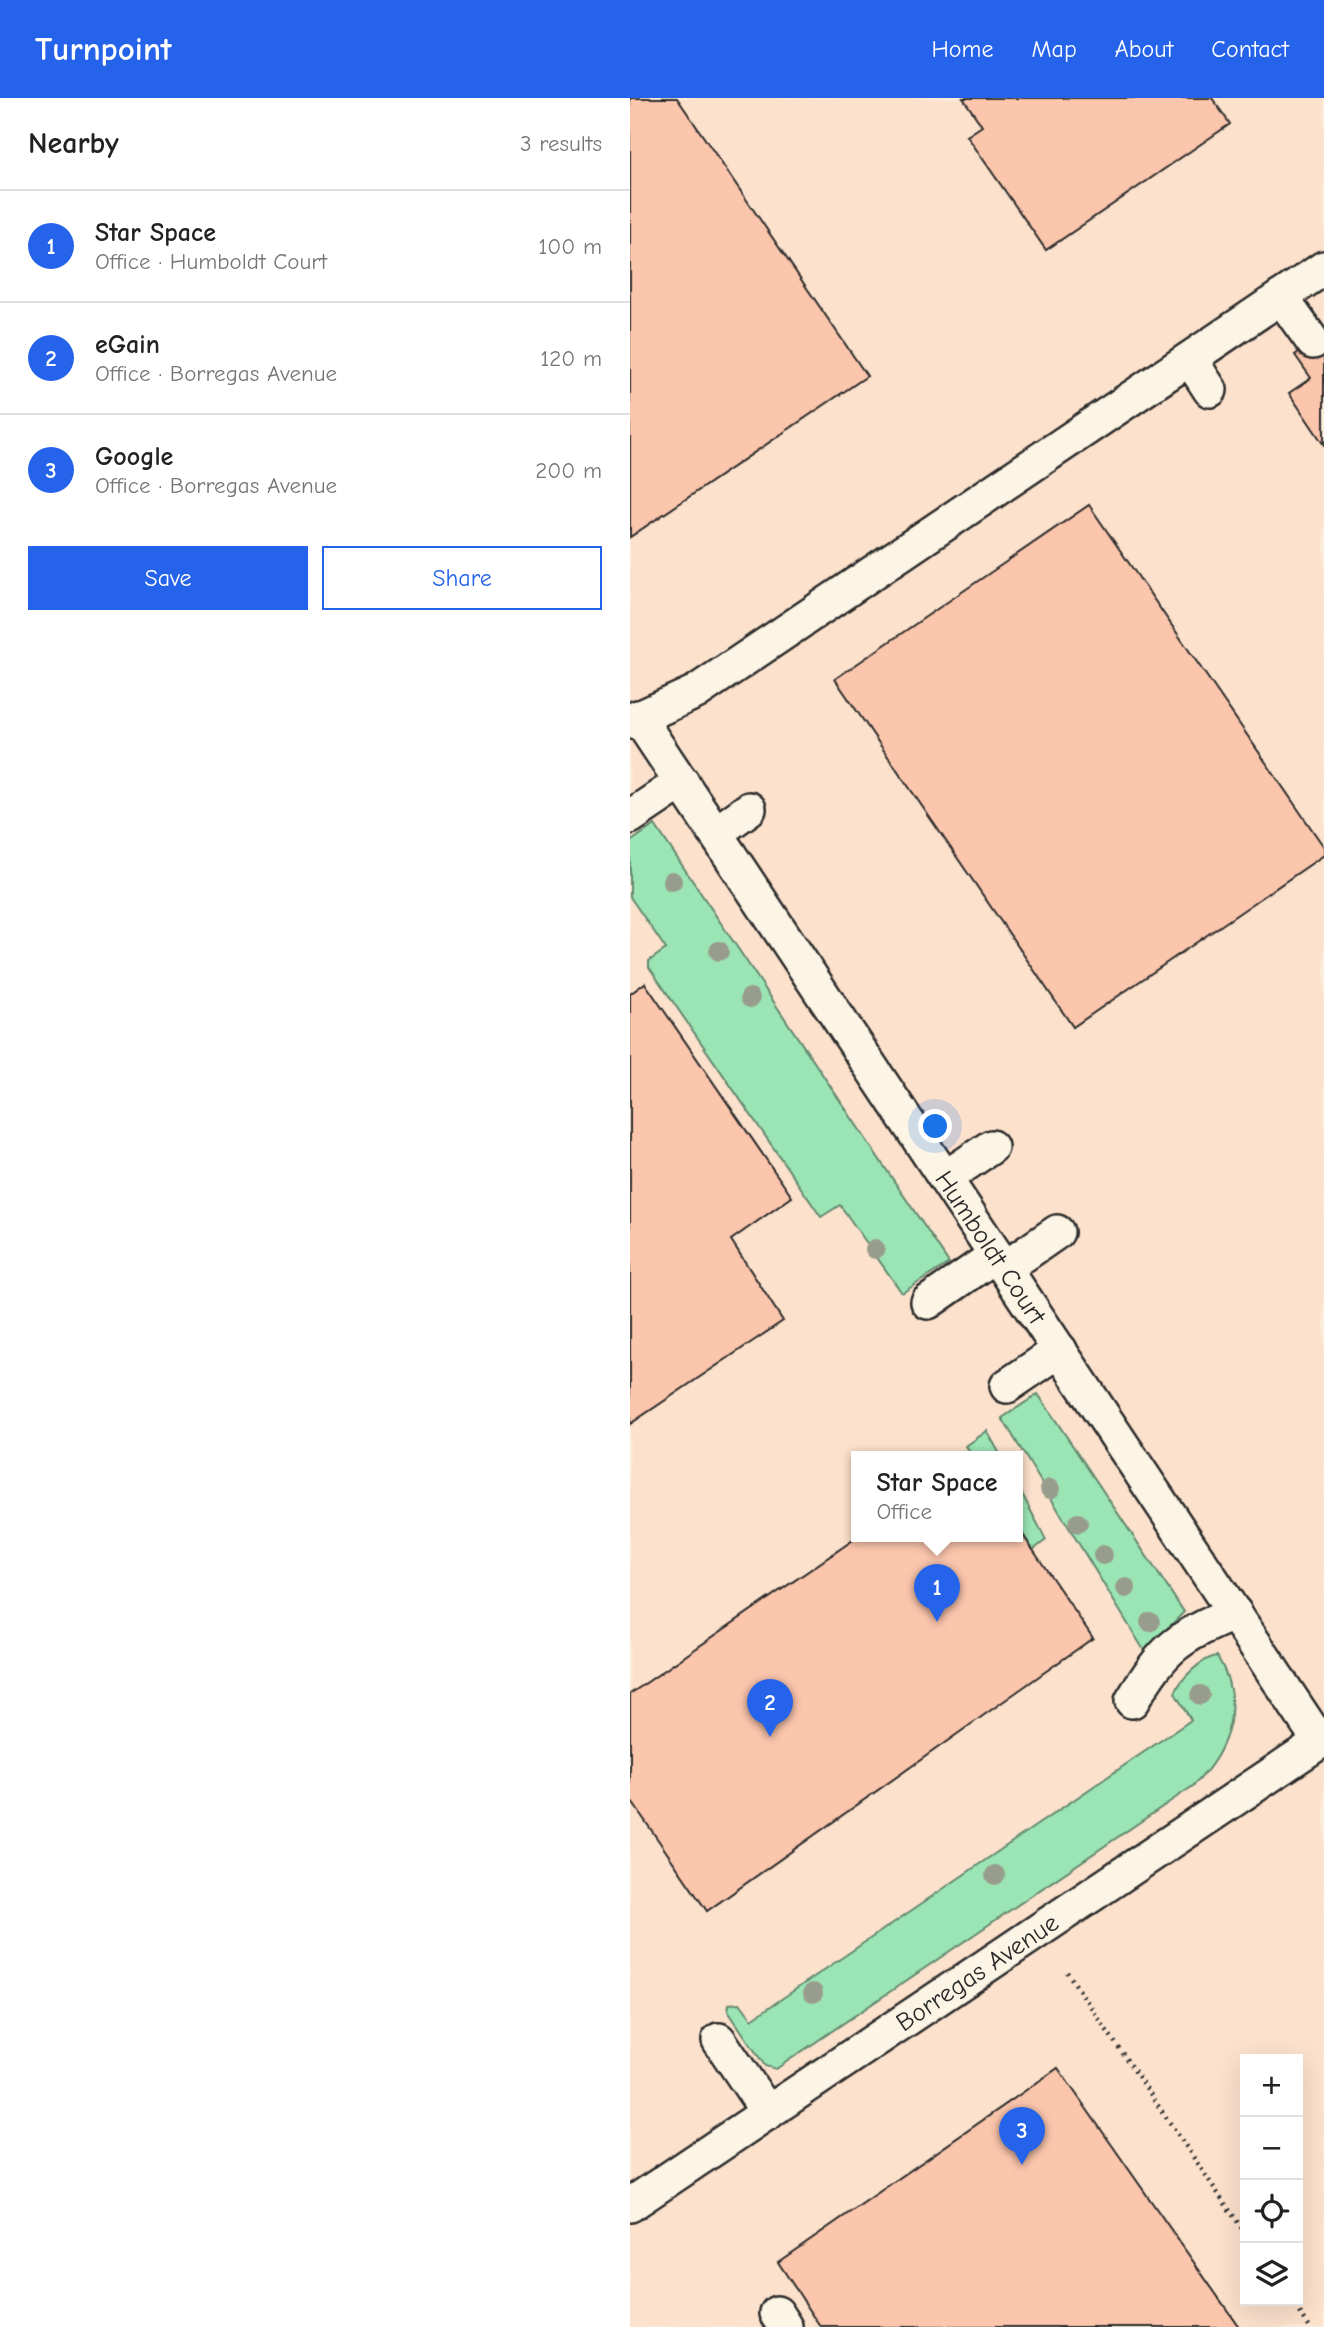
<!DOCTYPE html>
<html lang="en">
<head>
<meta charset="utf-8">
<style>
  body { margin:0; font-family:"Comic Neue",sans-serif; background:#f6f6f6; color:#222 }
  .controls { position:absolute; right:21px; bottom:21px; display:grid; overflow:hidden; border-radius:0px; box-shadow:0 7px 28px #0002 }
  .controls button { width:63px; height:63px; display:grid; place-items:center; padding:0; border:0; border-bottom:2px solid #e0e0e0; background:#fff; color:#222; font:35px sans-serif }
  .you { position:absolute; left:306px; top:1029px; width:24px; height:24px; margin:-18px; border:5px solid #fff; border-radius:50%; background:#1a73e8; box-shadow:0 0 0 10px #1a73e833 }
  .badge { display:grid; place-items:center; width:46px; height:46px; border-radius:50%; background:#2563eb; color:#fff; font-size:23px; font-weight:700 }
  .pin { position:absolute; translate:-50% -58px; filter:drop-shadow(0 2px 4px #0008) }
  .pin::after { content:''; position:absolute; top:37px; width:24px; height:21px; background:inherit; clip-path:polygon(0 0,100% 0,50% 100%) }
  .popup { position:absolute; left:221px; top:1353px; width:172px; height:91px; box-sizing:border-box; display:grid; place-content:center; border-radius:0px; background:#fff; filter:drop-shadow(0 2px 5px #0005); font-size:23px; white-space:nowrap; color:#767676 }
  .popup b { font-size:26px; color:#222 }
  .popup::after { content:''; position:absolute; left:50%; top:100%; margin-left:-14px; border:14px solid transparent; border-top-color:#fff }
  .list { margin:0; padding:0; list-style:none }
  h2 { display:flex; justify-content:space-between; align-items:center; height:91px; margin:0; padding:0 28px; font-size:30px }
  h2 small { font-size:23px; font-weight:400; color:#767676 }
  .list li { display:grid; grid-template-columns:46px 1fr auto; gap:21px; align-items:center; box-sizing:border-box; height:112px; padding:0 28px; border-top:2px solid #e0e0e0 }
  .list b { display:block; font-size:26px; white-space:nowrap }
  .list p { margin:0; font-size:23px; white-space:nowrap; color:#767676 }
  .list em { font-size:23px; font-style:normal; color:#767676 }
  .actions { display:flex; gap:14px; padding:21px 28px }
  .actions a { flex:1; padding:16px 0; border:2px solid #2563eb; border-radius:0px; text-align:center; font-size:24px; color:#2563eb }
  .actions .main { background:#2563eb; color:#fff }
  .icon { flex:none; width:38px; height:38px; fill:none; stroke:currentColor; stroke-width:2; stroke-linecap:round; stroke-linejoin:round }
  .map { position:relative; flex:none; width:694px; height:2229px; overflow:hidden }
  header { display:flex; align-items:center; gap:42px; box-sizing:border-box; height:98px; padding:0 35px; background:#2563eb; color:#fff }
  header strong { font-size:33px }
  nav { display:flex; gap:38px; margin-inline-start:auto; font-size:24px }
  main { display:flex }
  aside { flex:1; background:#fff }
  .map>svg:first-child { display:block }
  .built { fill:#fce1cc; fill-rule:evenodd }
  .green { fill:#9be5b4; stroke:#638870; stroke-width:2 }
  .building { fill:#fcc6ad; stroke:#2b2b2b; stroke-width:2 }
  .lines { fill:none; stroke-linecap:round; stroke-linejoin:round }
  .minor-casing { stroke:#2b2b2b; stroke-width:38 }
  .path { stroke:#2b2b2b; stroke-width:4.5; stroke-dasharray:2 5; stroke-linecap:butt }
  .minor { stroke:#fcf5e5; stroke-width:33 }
  .tree { fill:#989c8c }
  .labels { text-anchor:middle; stroke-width:5; stroke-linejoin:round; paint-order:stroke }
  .street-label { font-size:26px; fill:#2b2b2b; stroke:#fcf5e5 }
</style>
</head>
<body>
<header>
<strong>Turnpoint</strong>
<nav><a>Home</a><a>Map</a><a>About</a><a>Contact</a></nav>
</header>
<main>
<aside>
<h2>Nearby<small>3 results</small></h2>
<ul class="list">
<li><span class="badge">1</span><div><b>Star Space</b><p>Office · Humboldt Court</p></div><em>100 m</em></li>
<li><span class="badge">2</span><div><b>eGain</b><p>Office · Borregas Avenue</p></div><em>120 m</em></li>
<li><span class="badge">3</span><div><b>Google</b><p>Office · Borregas Avenue</p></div><em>200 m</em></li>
</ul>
<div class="actions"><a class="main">Save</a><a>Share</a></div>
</aside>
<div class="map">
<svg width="694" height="2229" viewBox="0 0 694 2229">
  <rect width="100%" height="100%" fill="#fcecda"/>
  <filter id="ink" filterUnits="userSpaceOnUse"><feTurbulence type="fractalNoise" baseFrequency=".0143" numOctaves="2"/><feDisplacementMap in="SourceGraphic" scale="14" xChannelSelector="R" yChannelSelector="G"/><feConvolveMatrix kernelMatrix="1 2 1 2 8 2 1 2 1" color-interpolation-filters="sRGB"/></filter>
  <g filter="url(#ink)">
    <path class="built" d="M0,0H694V2229H0ZM226,1358H388V1438H226ZM615,1961H668V2203H615Z"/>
    <path class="green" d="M25,727L319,1165L272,1195L210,1107L191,1119L19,869V863L36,851L0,799V744Z
      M408,1296L554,1514L515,1554L372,1320Z
      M357,1333L371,1358H342L336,1348Z
      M388,1388L416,1442L403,1452L388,1428Z
      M587,1558C615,1604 600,1652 563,1688L146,1971L135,1968L98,1913L99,1906L110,1905L122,1921L561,1622L545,1595C550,1581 572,1560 587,1558Z"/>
    <path class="building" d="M0,0H47L237,278L0,439Z
      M333,0H582L600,26L416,152L337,38L352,28Z
      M694,237V347L659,295L681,280L665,257Z
      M459,407L694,749V757L443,929L205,581Z
      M15,885L162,1099L101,1142L153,1223L0,1326V896Z
      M388,1430L463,1540L77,1813L0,1701V1596L229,1438H388Z
      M428,1970L609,2229H191L148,2164Z"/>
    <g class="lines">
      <defs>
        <g id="minor">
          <path d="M651,199L683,244"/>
          <path d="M560,261L580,292"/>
          <path id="s1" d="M8,619L690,1644"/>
          <path d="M0,624L66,594L694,170"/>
          <path d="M0,719L52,684"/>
          <path d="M86,735L119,711"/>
          <path d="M315,1080L361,1049"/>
          <path d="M375,1170L427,1134"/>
          <path d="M298,1204L366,1157"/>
          <path d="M377,1288L430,1252"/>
          <path d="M502,1603C535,1548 547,1540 605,1515"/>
          <path d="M89,1942L138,2015"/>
          <path id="s2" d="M0,2107L694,1641"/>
          <path d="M147,2215L156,2229"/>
        </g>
      </defs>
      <use href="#minor" class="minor-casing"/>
      <path class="path" d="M437,1874L615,2135
        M662,2203L680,2229"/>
      <use href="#minor" class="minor"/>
    </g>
    <g class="tree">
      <circle cx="42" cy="783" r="10"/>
      <circle cx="89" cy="853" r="10"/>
      <circle cx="120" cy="900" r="10"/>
      <circle cx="245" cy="1151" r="10"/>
      <circle cx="420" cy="1391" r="10"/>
      <circle cx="448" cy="1425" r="10"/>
      <circle cx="473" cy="1457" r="10"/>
      <circle cx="496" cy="1490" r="10"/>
      <circle cx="520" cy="1524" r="10"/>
      <circle cx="570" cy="1597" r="10"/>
      <circle cx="365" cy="1777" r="10"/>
      <circle cx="183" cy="1895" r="10"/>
    </g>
  </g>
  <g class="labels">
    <g class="street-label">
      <text dy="9" stroke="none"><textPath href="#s1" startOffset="637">Humboldt Court</textPath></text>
      <text dy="9" stroke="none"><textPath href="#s2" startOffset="418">Borregas Avenue</textPath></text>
    </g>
  </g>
</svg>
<div class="controls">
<button>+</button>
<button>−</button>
<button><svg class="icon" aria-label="locate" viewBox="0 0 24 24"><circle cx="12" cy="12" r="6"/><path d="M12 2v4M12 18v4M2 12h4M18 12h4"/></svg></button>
<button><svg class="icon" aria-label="layers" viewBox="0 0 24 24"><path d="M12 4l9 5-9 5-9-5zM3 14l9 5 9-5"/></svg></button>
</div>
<div class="you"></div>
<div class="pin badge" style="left:307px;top:1524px">1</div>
<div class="popup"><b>Star Space</b>Office</div>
<div class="pin badge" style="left:140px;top:1639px">2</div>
<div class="pin badge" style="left:392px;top:2067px">3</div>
</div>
</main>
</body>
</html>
